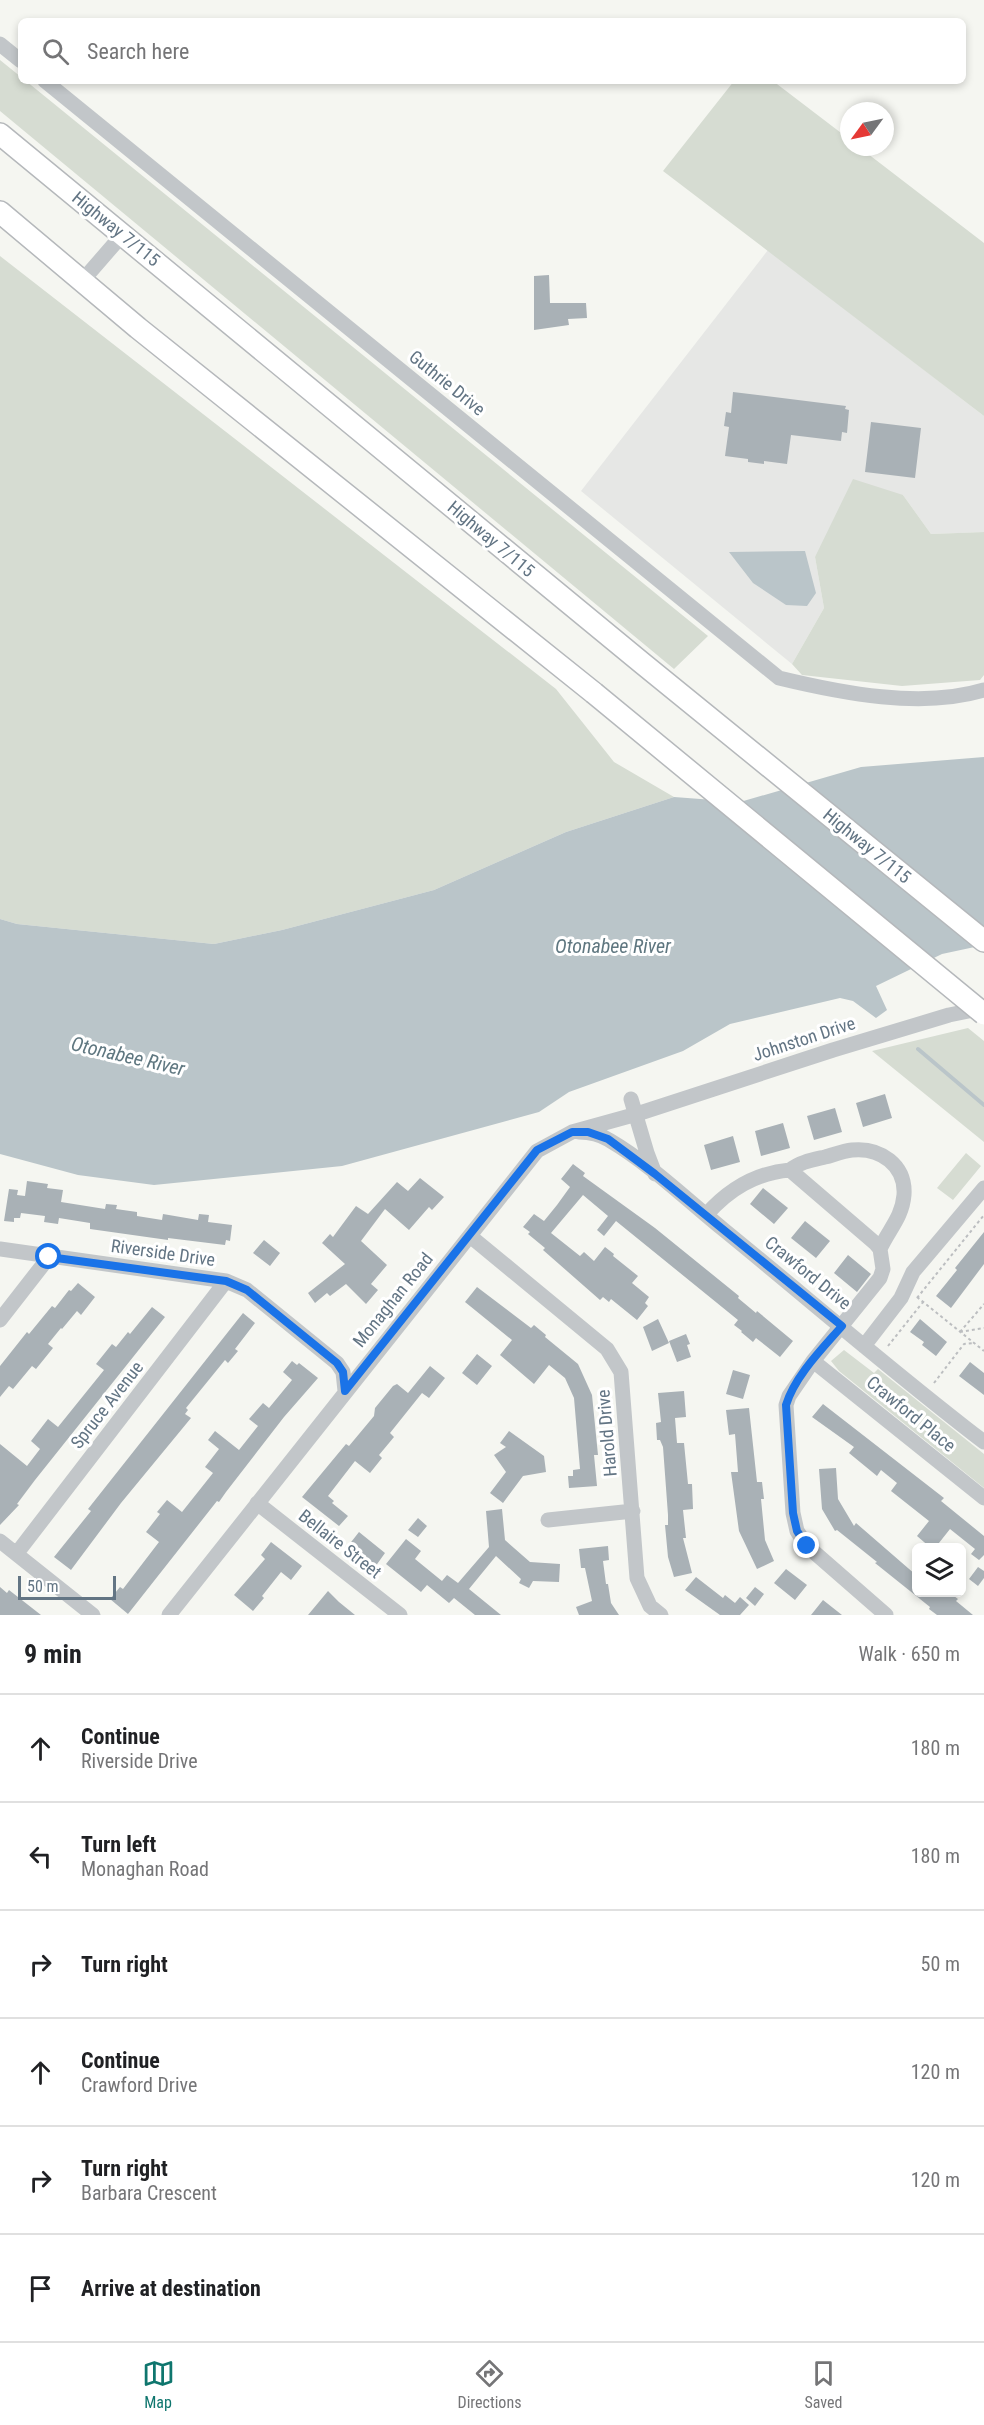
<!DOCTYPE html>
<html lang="en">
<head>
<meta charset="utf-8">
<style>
  body { margin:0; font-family:"Roboto Condensed",sans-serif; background:#f2f2f2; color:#202124 }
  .controls { position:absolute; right:18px; bottom:18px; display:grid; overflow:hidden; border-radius:9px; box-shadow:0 3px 9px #0003 }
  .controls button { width:54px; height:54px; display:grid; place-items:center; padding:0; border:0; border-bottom:2px solid #e0e0e0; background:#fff; color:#202124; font:30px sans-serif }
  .compass { position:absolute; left:840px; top:102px; width:54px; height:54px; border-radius:50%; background:#fff; box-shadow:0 3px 9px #0003; rotate:237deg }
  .scale { position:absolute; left:18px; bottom:15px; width:98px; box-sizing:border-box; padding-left:6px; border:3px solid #637584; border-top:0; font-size:16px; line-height:21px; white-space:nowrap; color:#637584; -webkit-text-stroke:4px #fff; paint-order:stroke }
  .stop { position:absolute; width:18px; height:18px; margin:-14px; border:4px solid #1a73e8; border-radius:50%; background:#fff }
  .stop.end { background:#1a73e8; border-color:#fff; box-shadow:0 2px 6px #0008 }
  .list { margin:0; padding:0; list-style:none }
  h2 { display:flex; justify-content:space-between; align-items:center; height:78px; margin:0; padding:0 24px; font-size:26px }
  h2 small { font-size:20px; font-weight:400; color:#757577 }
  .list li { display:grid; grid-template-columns:39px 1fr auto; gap:18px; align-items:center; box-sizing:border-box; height:108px; padding:0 24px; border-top:2px solid #e0e0e0 }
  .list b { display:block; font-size:22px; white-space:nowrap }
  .list p { margin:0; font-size:20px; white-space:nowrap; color:#757577 }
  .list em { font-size:20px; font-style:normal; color:#757577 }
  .icon { flex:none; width:33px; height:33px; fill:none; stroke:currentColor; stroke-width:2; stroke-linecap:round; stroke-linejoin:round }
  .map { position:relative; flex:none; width:984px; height:1615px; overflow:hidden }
  .search { position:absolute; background:#fff; box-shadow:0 3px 9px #0003; left:18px; right:18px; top:18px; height:66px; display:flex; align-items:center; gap:15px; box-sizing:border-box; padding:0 21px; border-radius:9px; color:#757577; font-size:22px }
  .sheet { height:726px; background:#fff }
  nav { display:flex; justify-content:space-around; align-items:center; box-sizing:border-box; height:84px; border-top:2px solid #e0e0e0; background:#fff; font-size:16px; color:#757577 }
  nav a { display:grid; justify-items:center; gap:3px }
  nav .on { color:#0f766e }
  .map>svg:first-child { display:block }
  .built { fill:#e6e7e5 }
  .green { fill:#d6dcd2 }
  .water { fill:#bac5c9 }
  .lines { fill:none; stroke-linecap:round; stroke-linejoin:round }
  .stream { stroke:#bac5c9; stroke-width:4 }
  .building { fill:#a9b1b6 }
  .highway-casing { stroke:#b5b8bb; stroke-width:24 }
  .path { stroke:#bcbec0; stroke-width:2; stroke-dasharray:3 3; stroke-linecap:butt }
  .minor { stroke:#c2c6c9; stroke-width:15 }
  .highway { stroke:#fff; stroke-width:21 }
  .highway-bridge-casing { stroke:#b5b8bb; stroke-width:24; stroke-linecap:butt }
  .highway-bridge { stroke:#fff; stroke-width:21 }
  .route { stroke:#1a73e8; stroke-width:8 }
  .labels { text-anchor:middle; stroke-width:6; stroke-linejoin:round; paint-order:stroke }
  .street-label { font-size:18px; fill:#637584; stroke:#fff }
  .water-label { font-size:20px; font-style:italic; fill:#5f7780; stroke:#fff }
</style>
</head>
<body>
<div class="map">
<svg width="984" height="1615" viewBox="0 0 984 1615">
  <rect width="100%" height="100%" fill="#f5f6f1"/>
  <path class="built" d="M768,250L984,416V532L931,534L903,495L815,557L824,608L792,664L581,491Z"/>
  <path class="green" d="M0,60L21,77V81H26L708,636L674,669L0,111Z
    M734,81H773L849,139V147H859L984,243V416L663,171Z
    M0,256L556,689L614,762L674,797L566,832L434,890L282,930L214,944L17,924L0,919Z
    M853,479L903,495L931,534L984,532V675L980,680L902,686L802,675L792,664L824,608L815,557Z
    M968,1028L984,1041V1142L872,1051Z
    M966,1153L981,1166L953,1200L937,1188Z
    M844,1350L874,1373L878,1369L984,1454V1488L839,1371L831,1361Z"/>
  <path class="water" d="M805,551L816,593L807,606L786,605L753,583L729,552Z
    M984,757V945L942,954L876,986L887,1010L876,1018L853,1001L840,998L730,1024L683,1051L569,1092L539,1112L342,1166L154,1185L78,1175L0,1154V919L17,924L214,944L282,930L434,890L566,832L674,797L740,802L861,767Z"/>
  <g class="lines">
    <path class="stream" d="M918,1049L984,1105"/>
  </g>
  <path class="building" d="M549,275L550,303H586L587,318L568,319L569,325L534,330V276Z
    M733,392L846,406L845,409L849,410L847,433L842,432L841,441L791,435L787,464L764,461V464L748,462V459L725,456L729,427L724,426L726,412L731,413Z
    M871,422L921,428L915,478L865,472Z
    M885,1094L892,1118L863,1127L856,1103Z
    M835,1108L842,1132L814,1140L807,1116Z
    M783,1123L790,1148L761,1156L755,1131Z
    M733,1136L740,1162L711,1170L704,1145Z
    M573,1164L585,1173L583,1176L655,1228L739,1296L738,1298L756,1313L757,1311L793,1341L780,1357L756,1338L753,1342L741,1332L742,1331L734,1325L738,1320L616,1221L604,1236L597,1230L608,1216L583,1195L551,1233L580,1256L584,1252L594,1261L605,1247L614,1254L613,1256L638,1276L632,1283L649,1297L645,1303L648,1306L637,1320L611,1299L609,1302L603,1297L600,1300L543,1250L545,1248L528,1234L530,1232L523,1227L534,1214L544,1221L557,1205L570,1187L561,1179Z
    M420,1178L444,1197L432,1210L429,1207L409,1230L385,1209L361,1241L387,1265L371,1284L378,1290L366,1304L346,1284L330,1296L327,1293L315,1303L308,1293L345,1264L322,1243L330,1234L333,1237L356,1206L368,1214L397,1182L408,1191Z
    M27,1181L48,1184L47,1188L63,1190L61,1202L105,1209L106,1204L117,1205L116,1209L137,1212V1216L162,1220L163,1214L198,1220L199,1214L209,1215L208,1222L232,1225L230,1241L226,1240L225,1245L168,1238V1240L90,1229V1223L59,1218L58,1224L44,1222L45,1216L21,1213L20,1218H14V1222L4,1221L9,1189L18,1190L17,1195L25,1196Z
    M763,1188L788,1208L774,1224L750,1204Z
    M805,1221L830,1241L816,1258L791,1238Z
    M984,1232V1264L951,1308L936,1296L957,1270L955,1268Z
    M264,1240L280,1253L270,1266L253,1253Z
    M848,1255L871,1274L857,1292L834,1273Z
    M78,1283L95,1297L81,1315L77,1311L62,1329L61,1328L48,1344L53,1348L36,1369L32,1366L13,1389L9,1386L0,1397V1366L27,1332L29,1334L52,1306L55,1308L69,1290L71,1291Z
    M477,1287L531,1328L534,1325L546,1335L545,1337L578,1364L592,1395L598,1455H594L597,1486L569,1488L568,1476H573V1470L580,1469L574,1398L565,1378L549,1365L534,1384L500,1355L512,1340L465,1302Z
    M152,1307L165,1317L35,1480L17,1504L19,1505L0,1525V1444L27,1466L40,1449L31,1441L48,1419L58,1427L104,1370L96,1364L112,1344L116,1347L128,1332L130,1334Z
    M243,1313L255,1323L235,1349L238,1351L228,1363L225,1360L186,1408L188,1410L185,1414L191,1418L121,1503L71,1570L54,1557L91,1511L88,1509Z
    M658,1319L669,1343L652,1351L643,1327Z
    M920,1319L947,1342L936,1356L922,1345L924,1342L910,1332Z
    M686,1334L690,1344L687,1345L691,1357L677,1362L669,1341Z
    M477,1354L492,1366L477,1385L462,1373Z
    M292,1361L297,1365L299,1363L318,1378L284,1417L226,1492L219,1502L217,1501L128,1614L110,1599L120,1587L123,1589L159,1542L146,1532L160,1514L157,1512L167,1500L182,1512L213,1473L205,1467L219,1449L208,1440L215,1431L239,1450L258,1426L249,1419L263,1403L269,1408L292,1380L283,1372Z
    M970,1362L984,1373V1395L959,1376Z
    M430,1366L445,1378L429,1398L422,1393L390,1433L394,1437L379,1455L382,1458L370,1473L355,1461L328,1496L334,1501L332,1503L348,1516L339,1526L302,1497L346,1444L349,1446L374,1416L375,1408L393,1386L397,1384L408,1393Z
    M733,1370L750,1375L743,1399L726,1394Z
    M684,1391L686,1417L675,1418L677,1443H684L688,1484H692L693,1509L683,1510L686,1538H683L692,1573L674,1577L668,1557L665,1525H668V1515L663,1447L660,1440H657L656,1423L661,1422L658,1393Z
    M823,1404L944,1498L941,1501L984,1536V1555L979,1560L971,1554L975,1549L950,1529L935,1548H931L917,1536L929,1521L891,1491L897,1483L881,1470L877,1476L849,1453L854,1447L812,1417Z
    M749,1408L757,1482H762L764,1499H761L765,1540L774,1561L757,1569L739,1531L731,1472H738L735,1434L729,1435L726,1410Z
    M509,1431L544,1456L546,1472L523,1476L503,1503L490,1493L506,1472L494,1455L506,1447L500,1443Z
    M836,1468L838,1499L854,1526L856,1523L916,1575V1593H950L958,1599L956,1601L973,1615H937L929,1609L930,1607L875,1563L877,1562L837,1530L835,1531L822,1509L819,1469Z
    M502,1509L505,1540L530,1562L560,1564L559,1582L533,1581L529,1588L519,1583L521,1579L496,1556L469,1589L501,1615H475L454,1598L449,1603L427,1585L421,1592L386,1564L406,1539L421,1551L415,1559L442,1581L447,1575L458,1583L489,1547L486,1511Z
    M418,1518L427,1526L418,1537L408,1530Z
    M359,1532L385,1553L375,1567L348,1546Z
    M271,1542L302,1566L291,1580L281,1572L262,1596L264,1598L253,1611L234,1595L265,1559L261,1555Z
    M608,1546L609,1560L603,1561L606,1584H608L611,1603L619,1615H579L576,1607L592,1601L585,1568H581L579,1549Z
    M978,1567L984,1571V1578L978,1586L969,1579Z
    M786,1569L807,1585L795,1600L774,1583Z
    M696,1577L723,1598L725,1595L735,1603L740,1597L749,1605L740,1615H720L685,1590Z
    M0,1587L7,1593L9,1590L41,1615H0Z
    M755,1587L764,1594L755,1606L746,1598Z
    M328,1591L339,1602L355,1615H308Z
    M823,1600L842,1615H811Z"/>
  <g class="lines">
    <defs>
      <path id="highway" d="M0,134L642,663L984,941
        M0,212L138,328L594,693"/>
    </defs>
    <use href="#highway" class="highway-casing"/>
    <path class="path" d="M917,1297L984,1351
      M917,1298L984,1215
      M960,1332L984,1304
      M960,1332L984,1328
      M888,1346L923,1302
      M934,1383L964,1344L974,1343"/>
    <path class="minor" d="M0,44L21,61
      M45,81L779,678C841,693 922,709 984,690
      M83,280L123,234
      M631,1099L647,1153L655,1174
      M579,1132C589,1132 601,1135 609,1140C650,1164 687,1200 724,1230C810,1300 895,1374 984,1442
      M790,1170C800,1162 812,1160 825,1157C833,1155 843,1151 852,1150C880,1147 906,1165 904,1195C902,1218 889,1229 880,1249
      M706,1215C729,1189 755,1173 790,1170L875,1243L880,1249L883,1269L880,1278L813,1361L789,1396L786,1405L793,1513L797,1531L807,1546L886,1615
      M470,1236L607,1349L621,1372L637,1578L650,1606L661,1615
      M0,1249L226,1281L247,1290L337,1363L343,1372L345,1391
      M0,1320L49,1257
      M864,1346L901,1298L913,1272L984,1188
      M813,1361L984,1498
      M257,1503L400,1615
      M548,1520L633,1511
      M0,1541L93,1615
      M17,1553L226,1281
      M169,1615L537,1151L572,1132L637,1114L833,1050L949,1015L983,1008"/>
    <use href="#highway" class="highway"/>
    <defs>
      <path id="highway-bridge" d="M594,693L984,1014"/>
    </defs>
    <use href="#highway-bridge" class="highway-bridge-casing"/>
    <use href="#highway-bridge" class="highway-bridge"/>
  </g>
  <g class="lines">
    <path class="route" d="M49,1257L226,1281L247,1290L337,1363L343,1372L345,1391L537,1150L572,1132H588L608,1139L655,1174L842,1326C822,1349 795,1376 786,1405L793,1513L797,1531L807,1546"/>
  </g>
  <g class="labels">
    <g class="street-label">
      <text transform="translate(116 229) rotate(39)" y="6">Highway 7/115</text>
      <text transform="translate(447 383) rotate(39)" y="6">Guthrie Drive</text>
      <text transform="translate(491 539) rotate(40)" y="6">Highway 7/115</text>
      <text transform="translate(867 846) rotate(39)" y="6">Highway 7/115</text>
      <text transform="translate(804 1039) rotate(-18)" y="6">Johnston Drive</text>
      <text transform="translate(163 1253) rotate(8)" y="6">Riverside Drive</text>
      <text transform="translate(808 1273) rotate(39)" y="6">Crawford Drive</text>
      <text transform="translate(393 1300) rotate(-51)" y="6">Monaghan Road</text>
      <text transform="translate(107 1405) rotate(-52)" y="6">Spruce Avenue</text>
      <text transform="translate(911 1414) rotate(39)" y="6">Crawford Place</text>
      <text transform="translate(607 1433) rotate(-95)" y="6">Harold Drive</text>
      <text transform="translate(340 1544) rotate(38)" y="6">Bellaire Street</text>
    </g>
    <g class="water-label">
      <text x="613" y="953">Otonabee River</text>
      <text transform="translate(128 1056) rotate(13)" y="7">Otonabee River</text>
    </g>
  </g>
</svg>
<div class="controls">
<button><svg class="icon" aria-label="layers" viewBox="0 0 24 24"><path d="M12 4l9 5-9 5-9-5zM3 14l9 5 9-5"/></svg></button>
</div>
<svg class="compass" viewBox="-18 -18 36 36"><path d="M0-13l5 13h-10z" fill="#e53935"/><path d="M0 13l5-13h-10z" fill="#757577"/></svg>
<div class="scale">50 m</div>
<div class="stop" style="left:49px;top:1257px"></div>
<div class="stop end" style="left:807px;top:1546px"></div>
<div class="search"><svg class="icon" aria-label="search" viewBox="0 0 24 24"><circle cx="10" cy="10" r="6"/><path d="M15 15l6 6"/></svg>Search here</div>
</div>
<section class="sheet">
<h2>9 min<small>Walk · 650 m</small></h2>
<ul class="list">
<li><svg class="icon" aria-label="ahead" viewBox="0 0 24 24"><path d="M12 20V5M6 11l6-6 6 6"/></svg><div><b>Continue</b><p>Riverside Drive</p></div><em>180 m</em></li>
<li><svg class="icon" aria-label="left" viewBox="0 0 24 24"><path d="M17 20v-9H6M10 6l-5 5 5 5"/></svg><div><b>Turn left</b><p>Monaghan Road</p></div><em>180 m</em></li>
<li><svg class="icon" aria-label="right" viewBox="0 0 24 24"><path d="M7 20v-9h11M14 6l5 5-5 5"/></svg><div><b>Turn right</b></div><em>50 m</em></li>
<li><svg class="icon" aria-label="ahead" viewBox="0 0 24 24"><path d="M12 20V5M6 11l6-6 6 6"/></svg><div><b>Continue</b><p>Crawford Drive</p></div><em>120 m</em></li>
<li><svg class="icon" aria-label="right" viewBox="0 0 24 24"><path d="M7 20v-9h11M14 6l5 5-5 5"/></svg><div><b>Turn right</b><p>Barbara Crescent</p></div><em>120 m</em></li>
<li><svg class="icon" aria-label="arrive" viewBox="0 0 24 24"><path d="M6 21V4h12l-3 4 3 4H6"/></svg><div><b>Arrive at destination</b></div></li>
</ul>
</section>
<nav>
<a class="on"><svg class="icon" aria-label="map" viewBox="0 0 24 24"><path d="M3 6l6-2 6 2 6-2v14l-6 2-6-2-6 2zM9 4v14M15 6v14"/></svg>Map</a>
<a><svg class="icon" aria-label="directions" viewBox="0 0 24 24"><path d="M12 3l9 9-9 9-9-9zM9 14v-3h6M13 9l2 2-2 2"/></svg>Directions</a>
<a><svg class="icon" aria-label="saved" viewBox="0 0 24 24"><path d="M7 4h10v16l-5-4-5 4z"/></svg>Saved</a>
</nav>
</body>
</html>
